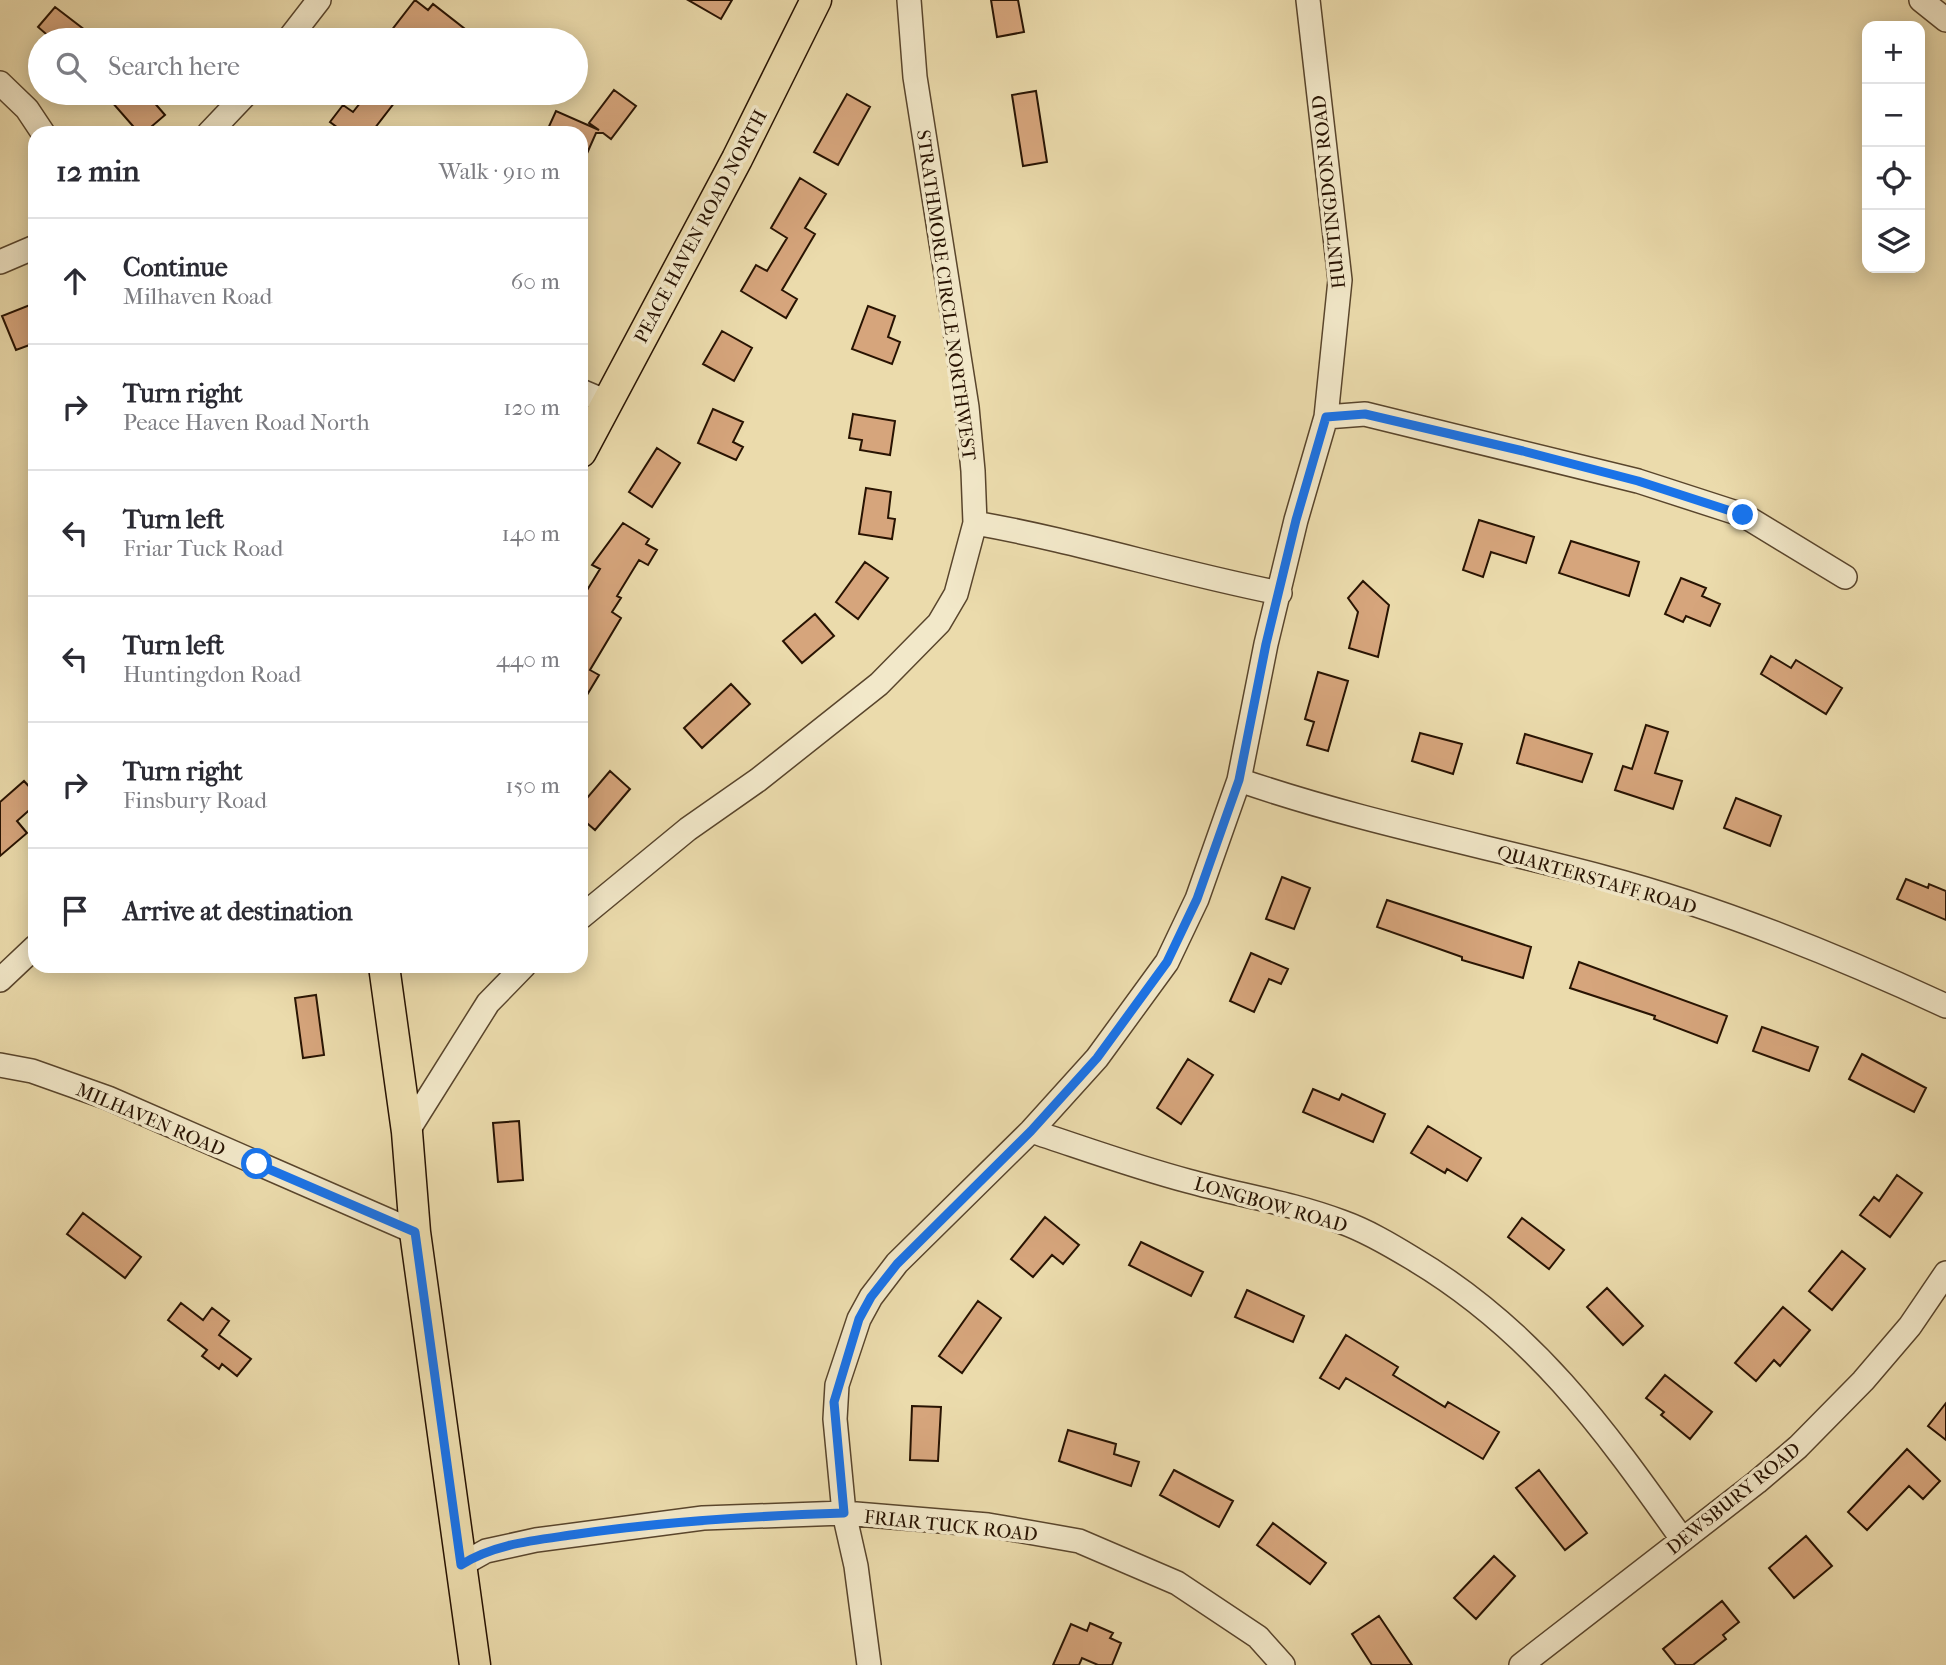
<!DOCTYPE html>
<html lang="en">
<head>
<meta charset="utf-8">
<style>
  body { margin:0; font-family:"IM FELL French Canon",serif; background:#f7f7f7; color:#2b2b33 }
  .controls { position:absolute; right:21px; top:21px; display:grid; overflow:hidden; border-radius:14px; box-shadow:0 4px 18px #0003 }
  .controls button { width:63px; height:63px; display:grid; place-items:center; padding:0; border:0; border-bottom:2px solid #e1e1e2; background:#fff; color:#2b2b33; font:35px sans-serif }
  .stop { position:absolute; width:21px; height:21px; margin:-16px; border:5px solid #1a73e8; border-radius:50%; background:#fff }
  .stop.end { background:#1a73e8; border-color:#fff; box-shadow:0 2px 7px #0008 }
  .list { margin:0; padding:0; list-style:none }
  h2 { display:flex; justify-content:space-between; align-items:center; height:91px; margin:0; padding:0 28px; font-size:30px }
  h2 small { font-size:23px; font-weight:400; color:#7c7c81 }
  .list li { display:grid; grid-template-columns:46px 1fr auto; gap:21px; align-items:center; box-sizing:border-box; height:126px; padding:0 28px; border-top:2px solid #e1e1e2 }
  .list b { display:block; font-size:26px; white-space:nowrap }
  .list p { margin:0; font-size:23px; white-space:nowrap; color:#7c7c81 }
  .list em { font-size:23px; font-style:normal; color:#7c7c81 }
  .icon { flex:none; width:38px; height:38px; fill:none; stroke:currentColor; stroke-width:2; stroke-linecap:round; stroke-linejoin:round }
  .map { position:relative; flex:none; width:1946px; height:1665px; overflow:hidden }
  .search { position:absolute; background:#fff; box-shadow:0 4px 18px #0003; left:28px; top:28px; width:560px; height:77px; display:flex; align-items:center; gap:18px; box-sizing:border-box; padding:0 24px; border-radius:38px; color:#7c7c81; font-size:26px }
  .panel { position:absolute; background:#fff; box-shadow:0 4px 18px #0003; left:28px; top:126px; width:560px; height:847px; border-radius:21px }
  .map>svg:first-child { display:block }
  .building { fill:#d6a57c; stroke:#281302; stroke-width:2 }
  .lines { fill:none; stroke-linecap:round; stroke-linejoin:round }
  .minor-casing { stroke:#59452c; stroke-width:26 }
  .major-casing { stroke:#281302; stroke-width:33 }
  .minor { stroke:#f2e8c9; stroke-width:23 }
  .major { stroke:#ebdbac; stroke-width:30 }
  .route { stroke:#1a73e8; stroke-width:9 }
  .labels { text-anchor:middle; stroke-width:7; stroke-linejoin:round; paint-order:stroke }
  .street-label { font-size:19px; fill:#281302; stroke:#f2e8c9 }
</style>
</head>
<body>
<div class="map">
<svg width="1946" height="1665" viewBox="0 0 1946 1665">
  <rect width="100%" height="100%" fill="#ebdbac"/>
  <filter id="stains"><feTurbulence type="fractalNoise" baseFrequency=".00286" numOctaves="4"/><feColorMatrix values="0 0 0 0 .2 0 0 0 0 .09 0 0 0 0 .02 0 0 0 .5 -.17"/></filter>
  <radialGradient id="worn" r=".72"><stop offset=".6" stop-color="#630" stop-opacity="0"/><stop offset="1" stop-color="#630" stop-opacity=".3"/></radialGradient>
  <path class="building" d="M415,0L428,10L433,4L465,29L456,40H384Z
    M688,0H732L721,19Z
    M991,0H1018L1024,32L997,37Z
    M55,7L98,40H53L38,27Z
    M614,90L636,106L611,139L603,133H596L581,167V133H546L556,111L599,130L589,123Z
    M1036,91L1047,162L1023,166L1012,95Z
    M104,93H146L165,115L144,133H139Z
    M368,93H390L398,98L371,133H345L330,122L343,105L353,112Z
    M847,94L870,107L838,165L814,152Z
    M800,178L826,194L805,228L815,234L782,290L797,299L786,318L741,291L756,265L767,271L787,238L771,228Z
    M35,303V343L16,350L2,316Z
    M868,306L895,316L888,337L900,342L892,364L852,349Z
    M722,331L752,348L734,381L703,364Z
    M713,409L743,422L733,442L743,447L736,460L698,443Z
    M853,414L895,421L890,455L860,450L862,440L849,438Z
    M657,448L680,463L652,507L629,492Z
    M866,488L891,492L888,518L895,519L892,539L859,534Z
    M1479,520L1534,537L1526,563L1491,552L1483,577L1463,570Z
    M623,523L649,539L646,544L657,550L648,565L639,560L617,596L621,598L612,612L621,618L590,670L599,675L581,705V600L600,569L592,565Z
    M1571,541L1639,562L1629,596L1559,573Z
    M865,562L888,578L858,619L836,602Z
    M1681,578L1706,588L1702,596L1720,604L1710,626L1686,616L1683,622L1665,614Z
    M1363,581L1389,605L1378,657L1349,648L1358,612L1348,598Z
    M815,614L834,636L802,663L783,641Z
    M1771,656L1791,668L1796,660L1842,688L1826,714L1761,674Z
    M1318,672L1348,681L1328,751L1307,745L1314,722L1305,719Z
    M731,684L750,704L702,748L684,728Z
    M1646,725L1668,732L1655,773L1682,781L1673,809L1615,790L1623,766L1632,769Z
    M1420,733L1462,744L1453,774L1412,761Z
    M1525,734L1592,754L1582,782L1517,763Z
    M610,771L630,789L595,830L581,818V805Z
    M24,781L35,793V805L17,821L27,833L0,856V802Z
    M1736,798L1781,816L1770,846L1724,828Z
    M1282,877L1310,888L1294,929L1266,919Z
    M1906,879L1928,888L1929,884L1946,891V920L1897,899Z
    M1387,900L1531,947L1523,978L1462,960V957L1377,927Z
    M1251,953L1288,969L1281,984L1269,979L1254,1012L1230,1001Z
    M1579,962L1727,1016L1717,1043L1654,1019L1655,1016L1570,988Z
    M316,995L324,1055L303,1058L295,998Z
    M1762,1027L1818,1047L1809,1071L1753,1051Z
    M1862,1054L1926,1088L1914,1112L1849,1079Z
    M1188,1059L1213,1075L1181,1124L1157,1108Z
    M1313,1089L1339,1100L1342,1094L1385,1114L1373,1142L1303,1112Z
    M519,1121L523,1180L498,1182L493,1123Z
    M1428,1126L1481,1158L1467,1181L1447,1169L1445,1173L1411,1153Z
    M1897,1175L1922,1193L1890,1237L1860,1215L1874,1197L1879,1201Z
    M83,1213L141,1257L125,1278L67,1234Z
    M1045,1217L1079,1245L1063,1264L1052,1255L1033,1277L1011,1259Z
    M1522,1218L1564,1250L1549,1269L1508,1237Z
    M1141,1242L1203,1272L1191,1296L1129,1265Z
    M1842,1251L1865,1269L1832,1310L1809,1291Z
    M1607,1288L1643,1326L1623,1345L1587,1307Z
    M1247,1290L1304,1316L1293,1342L1235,1317Z
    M978,1301L1001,1318L962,1373L939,1356Z
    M181,1303L203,1320L212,1308L229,1321L219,1335L251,1359L237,1376L222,1364L219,1369L202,1356L207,1350L168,1320Z
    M1783,1307L1810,1330L1780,1366L1774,1360L1756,1381L1735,1363Z
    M1346,1335L1398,1367L1393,1375L1445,1407L1448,1402L1499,1432L1483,1459L1346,1378L1339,1389L1320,1378Z
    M1665,1375L1712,1412L1690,1439L1661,1415L1664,1412L1646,1398Z
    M1946,1403V1440L1928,1426Z
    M912,1406L941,1407L938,1461L910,1460Z
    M1068,1430L1116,1444L1114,1454L1139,1462L1131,1486L1059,1461Z
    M1907,1449L1940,1481L1923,1499L1909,1486L1867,1530L1848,1512Z
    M1174,1470L1233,1501L1219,1527L1160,1495Z
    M1539,1470L1587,1533L1565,1550L1516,1488Z
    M1273,1523L1326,1563L1310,1584L1257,1545Z
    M1806,1536L1832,1566L1794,1598L1769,1568Z
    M1494,1556L1515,1576L1476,1619L1454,1598Z
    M1722,1601L1739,1622L1723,1635L1726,1639L1693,1665H1676L1663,1649Z
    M1379,1616L1412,1665H1372L1352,1634Z
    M1090,1623L1113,1633L1110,1638L1121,1643L1112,1665H1098L1082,1658L1079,1665H1053L1071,1624L1087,1631Z"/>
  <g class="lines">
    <defs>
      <path id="minor" d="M1921,0L1946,20
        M288,40L319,0
        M0,83L27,109L43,133
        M209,133L247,93
        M0,262L35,247
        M581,391L607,402
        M1326,417L1365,414L1638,481L1743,515L1845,577
        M975,523C1078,541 1177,573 1280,593
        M1239,780C1358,821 1482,845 1603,877C1721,908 1836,955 1946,1006
        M581,917L688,829L758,780L879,684L939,623L956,594L975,523L973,471L967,407L915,77L909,0
        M0,980L35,947
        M0,1065L32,1071L108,1098L415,1232
        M1031,1131C1083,1148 1135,1167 1188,1181C1238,1195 1292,1203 1342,1222C1367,1231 1389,1244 1412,1258C1532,1329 1603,1427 1682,1539
        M407,1132L488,1003L524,966
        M461,1565L486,1551L536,1540L703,1518L844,1513L988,1525L1079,1541L1177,1583L1258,1637L1283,1665
        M869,1665L856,1566L844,1513L835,1419L837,1385L859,1319L871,1297L897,1263L1031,1131L1097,1058L1167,962L1197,899L1239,780L1266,644L1296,520L1326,417L1340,280L1308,0
        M1521,1665L1757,1482L1798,1447L1863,1381L1910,1326L1946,1273"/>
      <path id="major" d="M581,452L737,159L816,0
        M384,966L407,1132L415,1232L475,1665"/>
    </defs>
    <use href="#minor" class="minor-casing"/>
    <use href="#major" class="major-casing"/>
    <use href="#minor" class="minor"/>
    <use href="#major" class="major"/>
  </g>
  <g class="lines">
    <path class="route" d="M257,1164L415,1232L461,1565C495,1543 539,1540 578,1534C667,1521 754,1516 844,1513L834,1402L859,1319L871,1297L897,1264L1031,1131L1097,1058L1167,962L1197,899L1239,780L1266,644L1296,520L1326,417L1365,414L1523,451L1638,481L1743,515"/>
  </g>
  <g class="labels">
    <g class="street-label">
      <text transform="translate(1328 192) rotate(-96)" y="7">HUNTINGDON ROAD</text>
      <text transform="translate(700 226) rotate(-62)" y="7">PEACE HAVEN ROAD NORTH</text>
      <text transform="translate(947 295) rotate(82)" y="7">STRATHMORE CIRCLE NORTHWEST</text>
      <text transform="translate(1597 879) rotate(16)" y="7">QUARTERSTAFF ROAD</text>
      <text transform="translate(151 1119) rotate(23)" y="7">MILHAVEN ROAD</text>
      <text transform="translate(1271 1204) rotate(16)" y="7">LONGBOW ROAD</text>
      <text transform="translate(1733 1498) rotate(-39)" y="7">DEWSBURY ROAD</text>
      <text transform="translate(951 1525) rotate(6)" y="7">FRIAR TUCK ROAD</text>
    </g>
  </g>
  <rect width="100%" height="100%" filter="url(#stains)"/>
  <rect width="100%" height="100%" fill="url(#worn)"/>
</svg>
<div class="controls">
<button>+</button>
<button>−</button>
<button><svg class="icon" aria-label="locate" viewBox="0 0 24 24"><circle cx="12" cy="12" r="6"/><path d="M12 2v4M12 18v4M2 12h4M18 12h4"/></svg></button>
<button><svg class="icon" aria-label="layers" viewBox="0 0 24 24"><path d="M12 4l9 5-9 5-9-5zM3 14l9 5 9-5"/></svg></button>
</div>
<div class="stop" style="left:257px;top:1164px"></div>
<div class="stop end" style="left:1743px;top:515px"></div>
<div class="search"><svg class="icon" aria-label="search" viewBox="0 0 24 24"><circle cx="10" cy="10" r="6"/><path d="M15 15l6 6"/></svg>Search here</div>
<section class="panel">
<h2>12 min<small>Walk · 910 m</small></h2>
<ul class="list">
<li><svg class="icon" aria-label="ahead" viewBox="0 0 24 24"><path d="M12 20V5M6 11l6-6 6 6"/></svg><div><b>Continue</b><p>Milhaven Road</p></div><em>60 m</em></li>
<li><svg class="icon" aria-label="right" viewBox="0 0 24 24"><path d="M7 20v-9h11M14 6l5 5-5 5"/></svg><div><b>Turn right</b><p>Peace Haven Road North</p></div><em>120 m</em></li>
<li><svg class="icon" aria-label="left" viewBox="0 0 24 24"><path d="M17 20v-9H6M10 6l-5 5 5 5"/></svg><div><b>Turn left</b><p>Friar Tuck Road</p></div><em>140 m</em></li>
<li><svg class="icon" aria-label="left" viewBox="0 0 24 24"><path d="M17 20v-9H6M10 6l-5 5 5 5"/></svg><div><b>Turn left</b><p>Huntingdon Road</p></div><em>440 m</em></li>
<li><svg class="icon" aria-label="right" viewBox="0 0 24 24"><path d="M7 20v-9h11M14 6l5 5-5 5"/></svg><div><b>Turn right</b><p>Finsbury Road</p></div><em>150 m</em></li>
<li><svg class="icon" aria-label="arrive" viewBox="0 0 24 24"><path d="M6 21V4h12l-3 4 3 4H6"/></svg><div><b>Arrive at destination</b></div></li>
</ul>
</section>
</div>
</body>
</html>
